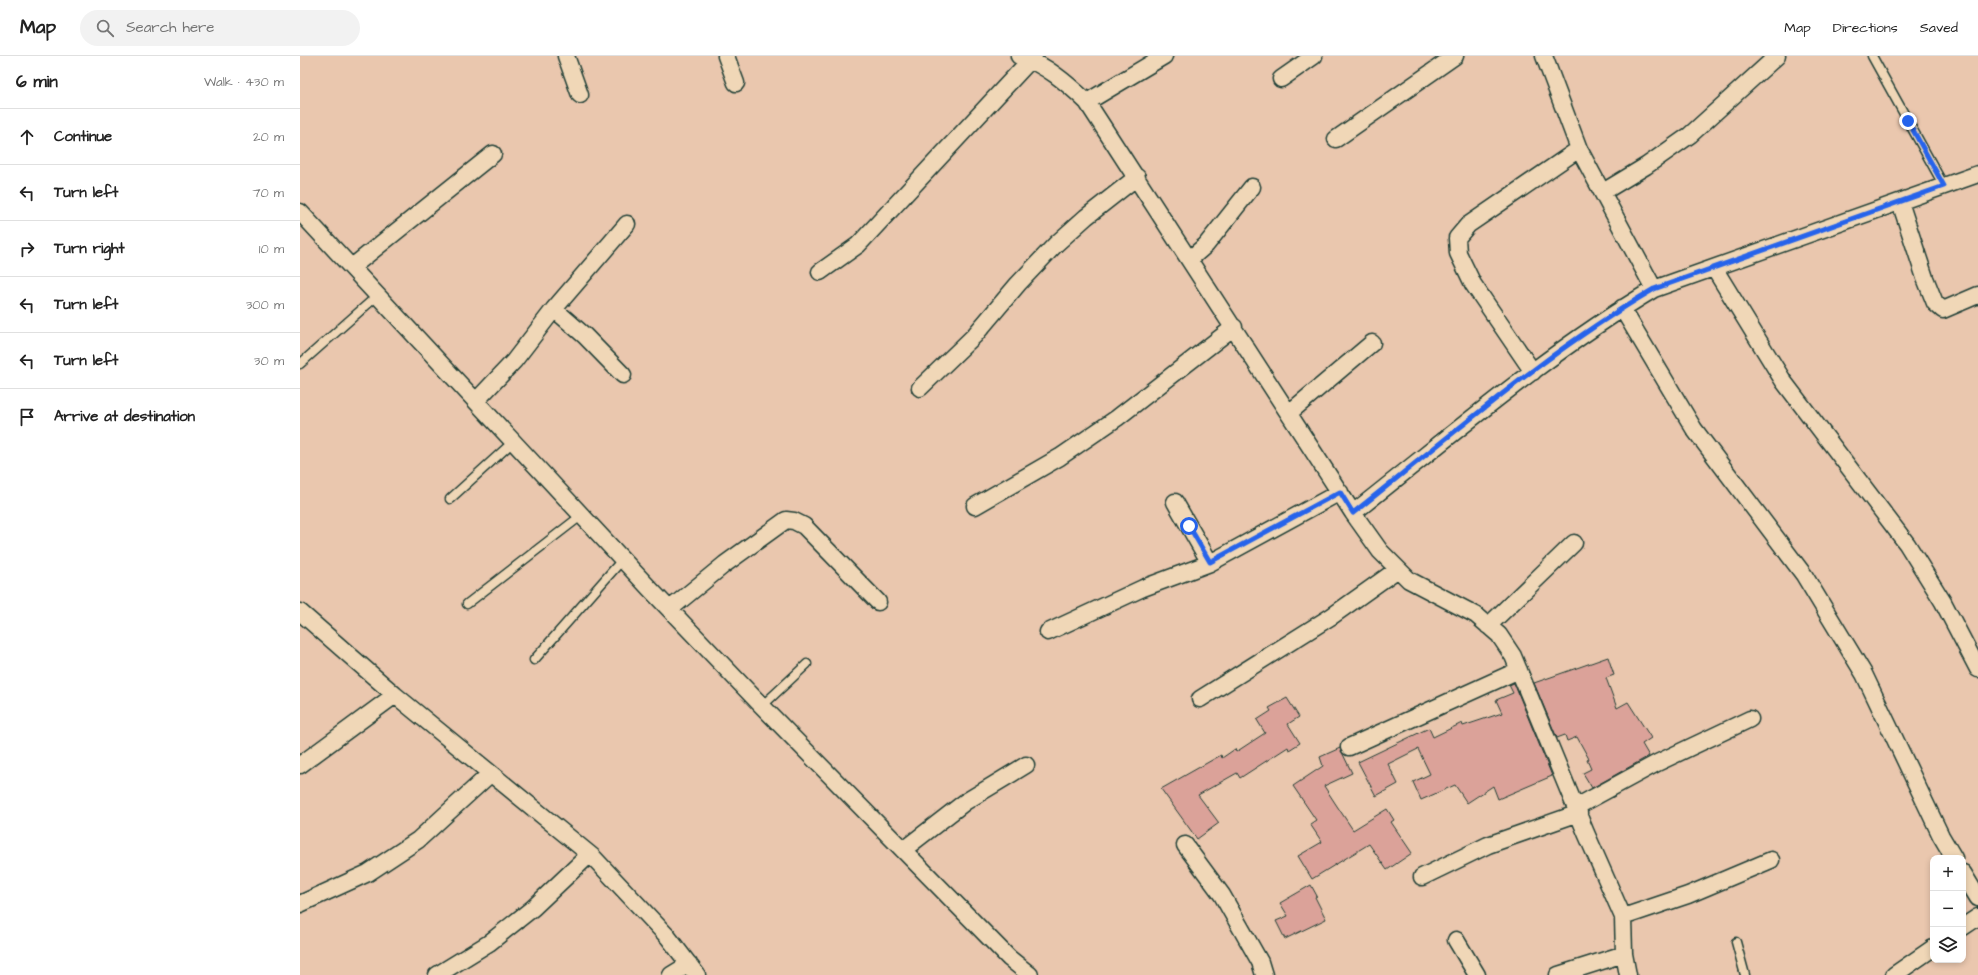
<!DOCTYPE html>
<html lang="en">
<head>
<meta charset="utf-8">
<style>
  body { margin:0; font-family:"Architects Daughter",sans-serif; background:#f2f2f2; color:#222 }
  .controls { position:absolute; right:12px; bottom:12px; display:grid; overflow:hidden; border-radius:8px; box-shadow:0 2px 6px #0003 }
  .controls button { width:36px; height:36px; display:grid; place-items:center; padding:0; border:0; border-bottom:1px solid #e0e0e0; background:#fff; color:#222; font:20px sans-serif }
  .stop { position:absolute; width:12px; height:12px; margin:-9px; border:3px solid #2563eb; border-radius:50%; background:#fff }
  .stop.end { background:#2563eb; border-color:#fff; box-shadow:0 1px 4px #0008 }
  .list { margin:0; padding:0; list-style:none }
  h2 { display:flex; justify-content:space-between; align-items:center; height:52px; margin:0; padding:0 16px; font-size:17px }
  h2 small { font-size:13px; font-weight:400; color:#767676 }
  .list li { display:grid; grid-template-columns:26px 1fr auto; gap:12px; align-items:center; box-sizing:border-box; height:56px; padding:0 16px; border-top:1px solid #e0e0e0 }
  .list b { display:block; font-size:15px; white-space:nowrap }
  .list em { font-size:13px; font-style:normal; color:#767676 }
  .icon { flex:none; width:22px; height:22px; fill:none; stroke:currentColor; stroke-width:2; stroke-linecap:round; stroke-linejoin:round }
  .map { position:relative; flex:none; width:1678px; height:919px; overflow:hidden }
  header { display:flex; align-items:center; gap:24px; box-sizing:border-box; height:56px; padding:0 20px; background:#fff; border-bottom:1px solid #e0e0e0 }
  header strong { font-size:19px }
  nav { display:flex; gap:22px; margin-inline-start:auto; font-size:14px }
  .search { width:280px; height:36px; background:#f2f2f2; display:flex; align-items:center; gap:10px; box-sizing:border-box; padding:0 14px; border-radius:22px; color:#767676; font-size:15px }
  main { display:flex }
  aside { flex:1; background:#fff }
  .map>svg:first-child { display:block }
  .building { fill:#dba299; stroke:#1f3d34 }
  .lines { fill:none; stroke-linecap:round; stroke-linejoin:round }
  .service-casing { stroke:#1f3d34; stroke-width:11 }
  .minor-casing { stroke:#1f3d34; stroke-width:19 }
  .service { stroke:#f0d7b7; stroke-width:8 }
  .minor { stroke:#f0d7b7; stroke-width:16 }
  .route { stroke:#2563eb; stroke-width:5 }
</style>
</head>
<body>
<header>
<strong>Map</strong>
<div class="search"><svg class="icon" aria-label="search" viewBox="0 0 24 24"><circle cx="10" cy="10" r="6"/><path d="M15 15l6 6"/></svg>Search here</div>
<nav><a>Map</a><a>Directions</a><a>Saved</a></nav>
</header>
<main>
<aside>
<h2>6 min<small>Walk · 430 m</small></h2>
<ul class="list">
<li><svg class="icon" aria-label="ahead" viewBox="0 0 24 24"><path d="M12 20V5M6 11l6-6 6 6"/></svg><div><b>Continue</b></div><em>20 m</em></li>
<li><svg class="icon" aria-label="left" viewBox="0 0 24 24"><path d="M17 20v-9H6M10 6l-5 5 5 5"/></svg><div><b>Turn left</b></div><em>70 m</em></li>
<li><svg class="icon" aria-label="right" viewBox="0 0 24 24"><path d="M7 20v-9h11M14 6l5 5-5 5"/></svg><div><b>Turn right</b></div><em>10 m</em></li>
<li><svg class="icon" aria-label="left" viewBox="0 0 24 24"><path d="M17 20v-9H6M10 6l-5 5 5 5"/></svg><div><b>Turn left</b></div><em>300 m</em></li>
<li><svg class="icon" aria-label="left" viewBox="0 0 24 24"><path d="M17 20v-9H6M10 6l-5 5 5 5"/></svg><div><b>Turn left</b></div><em>30 m</em></li>
<li><svg class="icon" aria-label="arrive" viewBox="0 0 24 24"><path d="M6 21V4h12l-3 4 3 4H6"/></svg><div><b>Arrive at destination</b></div></li>
</ul>
</aside>
<div class="map">
<svg width="1678" height="919" viewBox="0 0 1678 919">
  <rect width="100%" height="100%" fill="#eac7ae"/>
  <filter id="ink" filterUnits="userSpaceOnUse"><feTurbulence type="fractalNoise" baseFrequency=".025" numOctaves="2"/><feDisplacementMap in="SourceGraphic" scale="8" xChannelSelector="R" yChannelSelector="G"/><feConvolveMatrix kernelMatrix="1 2 1 2 8 2 1 2 1" color-interpolation-filters="sRGB"/></filter>
  <g filter="url(#ink)">
    <path class="building" d="M1308,601L1314,619L1306,622L1317,652L1328,646L1351,682L1342,688L1349,700L1292,732L1283,717L1291,713L1287,704L1289,703L1277,681L1267,685L1265,679L1257,682L1234,627Z
      M1214,627L1252,720L1198,743L1193,730L1167,747L1155,729L1121,744L1113,726L1130,718L1118,693L1088,708L1098,728L1076,740L1058,706L1129,672L1133,681L1162,667L1163,670L1202,657L1196,644L1213,637L1209,629Z
      M987,642L999,661L988,668L1000,687L989,694L988,691L940,722L937,717L898,739L919,767L897,783L861,733L921,699L922,702L935,693L936,696L965,677L957,664L971,655L969,652Z
      M1040,692L1052,717L1024,730L1035,747L1053,774L1087,753L1094,764L1091,766L1112,797L1087,814L1069,788L1012,823L998,800L1022,786L1010,768L1016,764L993,730L1023,710L1020,701Z
      M1011,829L1017,840L1015,841L1026,863L985,883L976,865L988,860L980,847Z"/>
    <g class="lines">
      <defs>
        <path id="service" d="M1572,0L1644,130
          M0,308L78,239
          M150,443L214,385
          M167,548L282,459
          M234,604L323,503
          M462,650L507,608
          M1436,886L1445,919"/>
        <path id="minor" d="M266,0L280,39
          M426,0L436,27
          M719,0C745,8 767,27 787,46L1053,457L1080,495L1109,524L1176,559L1199,579L1213,600L1286,777L1323,861L1324,898L1328,919
          M1244,0L1279,93L1354,233
          M981,23L1014,0
          M787,46L864,0
          M1036,83L1155,0
          M1303,136L1346,110L1390,79L1477,0
          M1600,146L1625,222L1635,247L1643,254L1678,239
          M0,156L351,534L462,650L709,902L730,919
          M890,203L906,189L952,131
          M52,211L193,98
          M1414,212L1484,326L1607,488L1643,546L1678,613
          M520,216L558,189L734,0
          M1322,252L1394,373L1504,519L1564,618L1641,780L1654,802
          M254,253L285,280L323,319
          M1233,316L1173,228L1158,197L1157,182L1168,169L1279,93
          M620,332L674,280L718,228L756,188L786,161L837,121
          M177,344L214,305L254,253L327,168
          M989,357L1072,287
          M875,446L910,507
          M675,450L760,401L817,362L934,271
          M1053,457C1151,380 1247,297 1354,233L1678,118
          M370,553L425,508L486,464L494,465L504,470L578,546
          M0,556L95,639L293,801L368,881L397,919
          M1188,570L1274,487
          M748,576L843,532L910,507L1040,436
          M900,643L1032,560L1098,513
          M1049,691L1219,614
          M0,709L95,639
          M1276,751L1357,707L1450,663
          M885,789L922,839L960,906L964,919
          M603,794L665,746L726,709
          M1663,817L1678,842
          M1122,821L1188,789L1279,757
          M0,848L68,817L118,784L190,718
          M1323,861L1388,839L1471,804
          M1663,871L1678,861
          M1156,884L1177,919
          M137,919L189,887L233,852L289,799
          M371,919L389,908
          M1258,919L1324,898
          M1594,919L1633,892"/>
      </defs>
      <use href="#service" class="service-casing"/>
      <use href="#minor" class="minor-casing"/>
      <use href="#service" class="service"/>
      <use href="#minor" class="minor"/>
    </g>
  </g>
  <g class="lines" filter="url(#ink)">
    <path class="route" d="M889,470L910,506L1040,436L1053,457C1151,380 1246,296 1354,233L1644,130L1608,65"/>
  </g>
</svg>
<div class="controls">
<button>+</button>
<button>−</button>
<button><svg class="icon" aria-label="layers" viewBox="0 0 24 24"><path d="M12 4l9 5-9 5-9-5zM3 14l9 5 9-5"/></svg></button>
</div>
<div class="stop" style="left:889px;top:470px"></div>
<div class="stop end" style="left:1608px;top:65px"></div>
</div>
</main>
</body>
</html>
